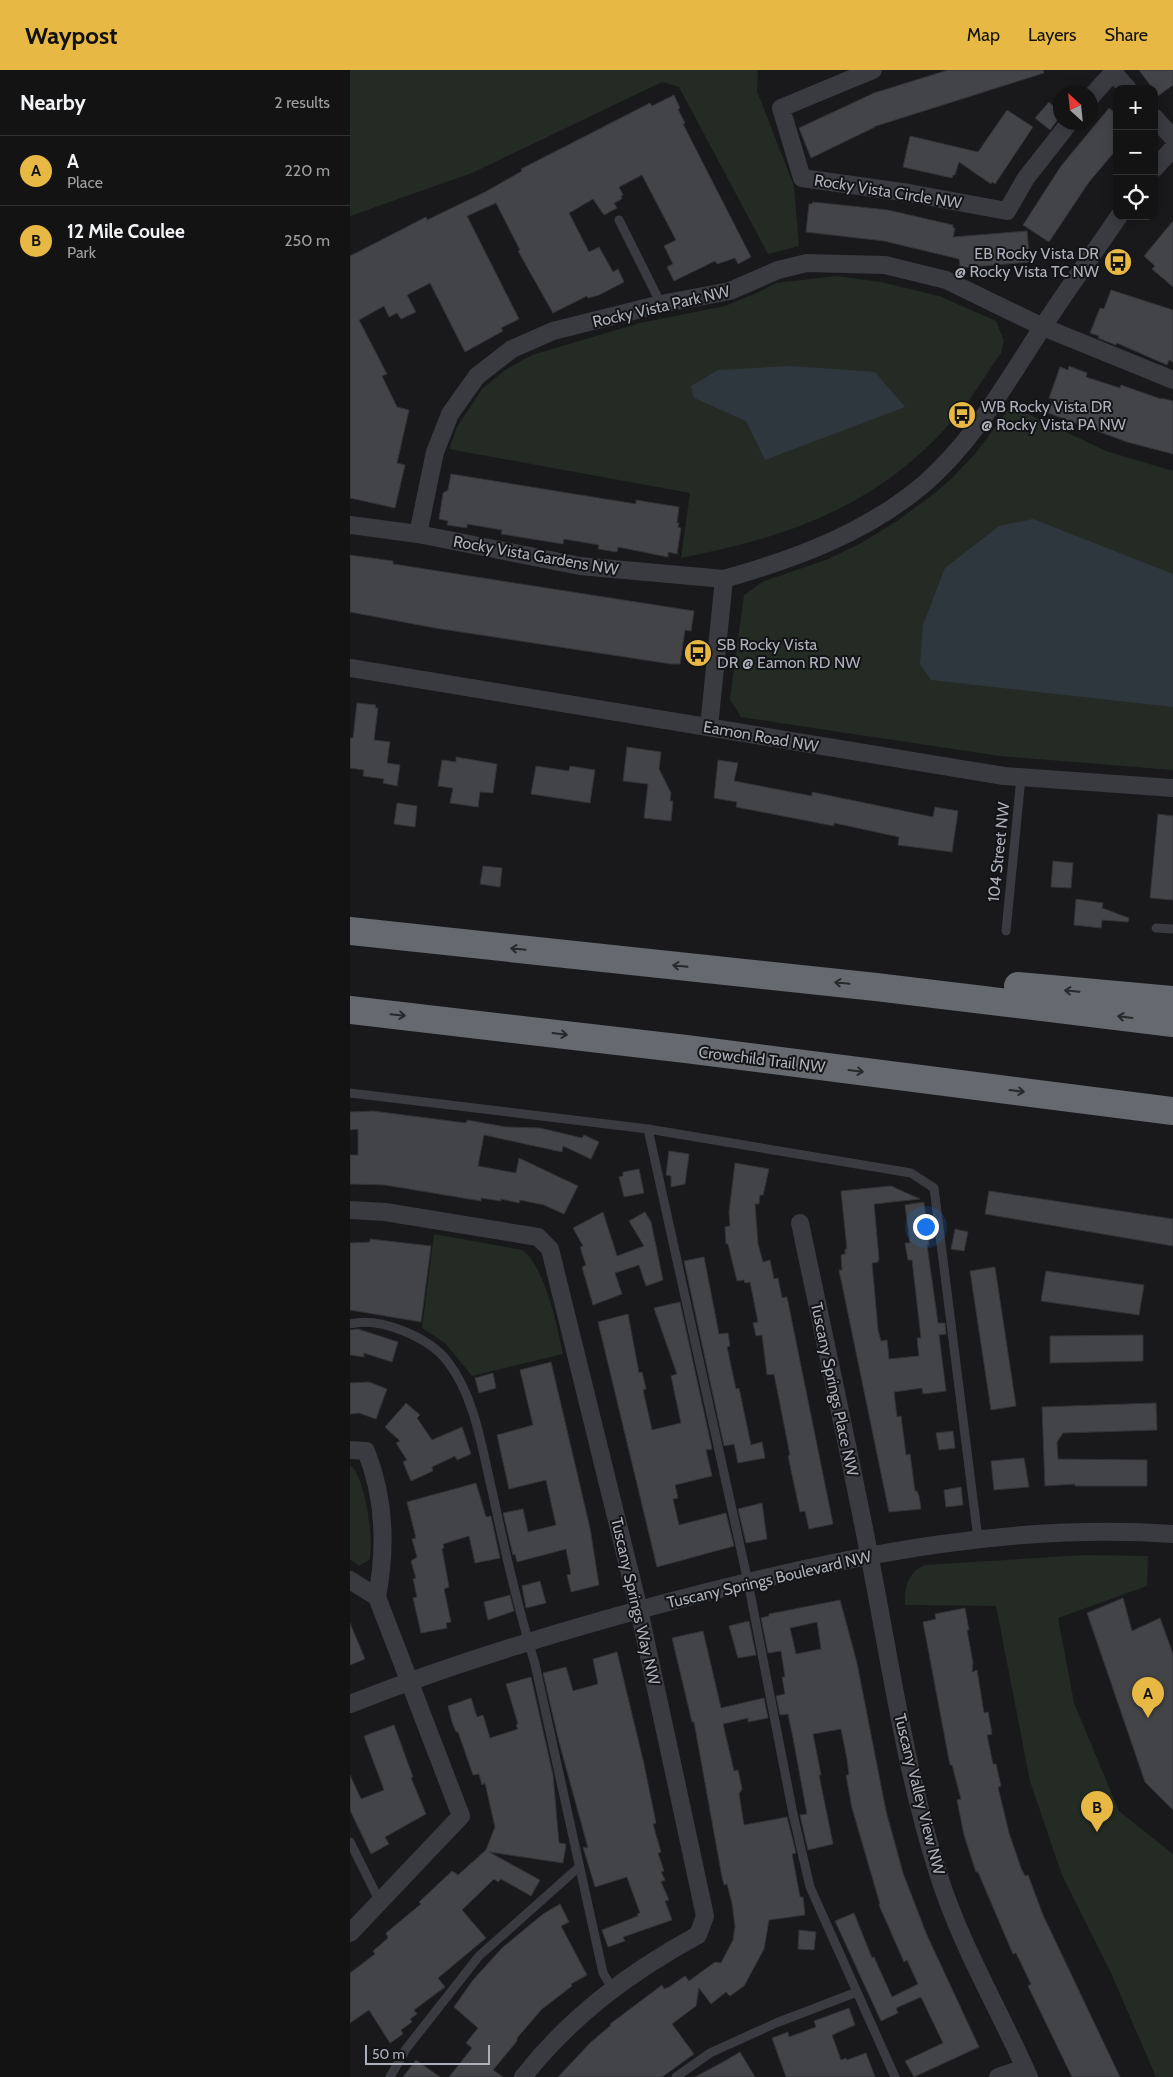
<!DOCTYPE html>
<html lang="en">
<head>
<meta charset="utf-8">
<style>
  body { margin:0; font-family:Cabin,sans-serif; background:#202022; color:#f1f3f6 }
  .controls { position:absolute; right:15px; top:15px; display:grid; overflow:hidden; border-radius:10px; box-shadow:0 2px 12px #0003 }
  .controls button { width:45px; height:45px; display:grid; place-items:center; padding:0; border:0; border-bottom:1px solid #323234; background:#131314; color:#f1f3f6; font:25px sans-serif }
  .compass { position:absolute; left:703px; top:15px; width:45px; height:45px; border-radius:50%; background:#131314; box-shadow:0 2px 12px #0003; rotate:333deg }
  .scale { position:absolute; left:15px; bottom:12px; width:125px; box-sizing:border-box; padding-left:5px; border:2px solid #acb0ba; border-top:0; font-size:14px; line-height:18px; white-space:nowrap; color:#acb0ba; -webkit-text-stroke:4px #141416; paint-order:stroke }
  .you { position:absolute; left:575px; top:1156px; width:18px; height:18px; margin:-12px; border:4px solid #fff; border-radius:50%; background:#1a73e8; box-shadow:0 0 0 8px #1a73e833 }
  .badge { display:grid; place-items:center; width:32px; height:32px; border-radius:50%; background:#e8b844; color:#111; font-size:16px; font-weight:700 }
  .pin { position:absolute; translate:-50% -41px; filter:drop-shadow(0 1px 2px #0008) }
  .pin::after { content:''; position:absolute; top:26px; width:18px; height:15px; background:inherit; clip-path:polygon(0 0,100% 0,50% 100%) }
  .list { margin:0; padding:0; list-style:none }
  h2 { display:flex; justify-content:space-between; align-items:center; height:65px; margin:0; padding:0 20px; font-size:21px }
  h2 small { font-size:16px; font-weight:400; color:#9d9ea0 }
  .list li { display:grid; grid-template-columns:32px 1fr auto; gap:15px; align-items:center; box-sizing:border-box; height:70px; padding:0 20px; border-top:1px solid #323234 }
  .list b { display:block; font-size:19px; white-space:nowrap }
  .list p { margin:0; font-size:16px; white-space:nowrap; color:#9d9ea0 }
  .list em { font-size:16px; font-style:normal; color:#9d9ea0 }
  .icon { flex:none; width:28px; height:28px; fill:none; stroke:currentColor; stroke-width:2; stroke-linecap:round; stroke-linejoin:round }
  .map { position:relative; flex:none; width:823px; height:2007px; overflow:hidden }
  header { display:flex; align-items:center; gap:30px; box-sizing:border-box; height:70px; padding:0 25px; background:#e8b844; color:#111 }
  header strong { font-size:24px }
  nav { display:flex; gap:28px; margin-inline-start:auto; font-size:18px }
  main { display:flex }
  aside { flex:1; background:#131314 }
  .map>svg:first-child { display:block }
  .green { fill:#232b24 }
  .water { fill:#2f373e }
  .building { fill:#434448; stroke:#333337; fill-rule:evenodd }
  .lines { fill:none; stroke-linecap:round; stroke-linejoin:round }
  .service { stroke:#3a3b40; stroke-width:9 }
  .minor { stroke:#3a3b40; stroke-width:18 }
  .motorway { stroke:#666970; stroke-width:28 }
  .oneway { stroke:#28292c }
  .labels { text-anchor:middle; stroke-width:4; stroke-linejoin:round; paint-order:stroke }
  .street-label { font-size:16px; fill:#acb0ba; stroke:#141416 }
  .poi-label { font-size:16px; fill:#acb0ba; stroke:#141416; text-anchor:start }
</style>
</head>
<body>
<header>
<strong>Waypost</strong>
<nav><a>Map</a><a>Layers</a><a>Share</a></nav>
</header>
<main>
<aside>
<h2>Nearby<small>2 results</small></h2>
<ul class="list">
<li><span class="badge">A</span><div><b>A</b><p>Place</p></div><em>220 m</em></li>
<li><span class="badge">B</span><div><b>12 Mile Coulee</b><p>Park</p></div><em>250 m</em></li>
</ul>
</aside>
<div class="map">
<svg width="823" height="2007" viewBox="0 0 823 2007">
  <rect width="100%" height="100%" fill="#19191b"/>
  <path class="green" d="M0,0H408L407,21L444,116L449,176L418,184L329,17L312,12L122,103L0,146Z
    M486,206L531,212L589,226L646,251L654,271L651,283C635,305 621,331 602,351C528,436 439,467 331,488L340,423L99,379L107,357L132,319L155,300L182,285L290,253L375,236L409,222L426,213Z
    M661,336L756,381L823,401V700L650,686L391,647L380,629L394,525L414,511L476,490L513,472L547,451L585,423L601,409L625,384Z
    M84,1164L172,1180C194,1194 208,1258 213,1284L122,1306L95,1273L72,1258Z
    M0,1395C15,1405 25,1473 19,1490L9,1496L0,1489Z
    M735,1485L798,1486L797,1516L708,1548L724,1633L769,1741L823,1784V2007H806L761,1903L712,1805L680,1711L646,1536L555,1535C555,1517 557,1503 575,1495Z"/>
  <path class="water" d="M441,296L525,302L555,337L415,390L396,351L344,328L341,316L368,300Z
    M683,449L823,504V637L581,610L570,594L573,555L595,498L649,456Z"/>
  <path class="building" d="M598,0H693L694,3L523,57H525L461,88L449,58L524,23Z
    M789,0H823V15L808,26Z
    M324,25L330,38L328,39L335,53L333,54L401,187L388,194L385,188L367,194L365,191L324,211L317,197L323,194L314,176L326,170L292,105L269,117L273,125L271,126L272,129L264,133L267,138L254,145L243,129L219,143L239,182L249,177L263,202L268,199L274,212L249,225L238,228L237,226L203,243L168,181L170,180L146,133L117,146L169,249L151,258L153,261L115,282L80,213L57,225L66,242L51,249L47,243L39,247L34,236L9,250L37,304L32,306L47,337L59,340L47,393L55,395L45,438L0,428V186L76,147L77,150L135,122L172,101L171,99L300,33L302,36Z
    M699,32L710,42V47L700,60L685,48Z
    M759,38L767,45V79L739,112L699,172L673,155L711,96Z
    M657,40L683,57L645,114L642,112L641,114L609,92L605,105H603L602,108L553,97L560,66L628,82Z
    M463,132L538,140L603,155V158H605L603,167L677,161L680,192L610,198L609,189L534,171L456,162L459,134H462Z
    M823,151V217L802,199L805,196L794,186Z
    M761,220L823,240V292L819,290L817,295L767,273L766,275L748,268L749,266L740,263L750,238L754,239Z
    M719,296L737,303L736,307L770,318L771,315L811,329V328L823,331V384L777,372L698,343L703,329L699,328L710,297L718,300Z
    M101,404L286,434V430L329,437L327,453H329L328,457L331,458L327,484L318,482V487L268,477L267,482L248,479L249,475L214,469L213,474L151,464L152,460L117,454V458L97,455L98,451L89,449L93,423L98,420Z
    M0,485L43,491V494L344,541L341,561L335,560L330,594H321L85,558L0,542Z
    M7,633L26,635L25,638H28L24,670L40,672L37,693L50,695L47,716L33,713L34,709L13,706L14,700L0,698V668H3Z
    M277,677L311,682L309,699L321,723L320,731H323L321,751L294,748L298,714L273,711Z
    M106,687L147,694L143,723L130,722L128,737L100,733L103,718L88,716L92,690L106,692Z
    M368,690L388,693L384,711L462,726V722L583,747L585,737L608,741L602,782L548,775L549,767L484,753V756L386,737L387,732L364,728Z
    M186,696L219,701L220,696L245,700L240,733L181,724Z
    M47,733L67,736L65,757L44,754Z
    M808,744L823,746V830L800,828Z
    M703,791L723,793L721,818L701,817Z
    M133,796L152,798L150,817L130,814Z
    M726,829L753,833L752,838L779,848L778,852L752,850L751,858L724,855Z
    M23,1041L116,1053L117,1050L156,1057L190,1058L232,1068L234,1065L249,1072L241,1089L213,1076L212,1082L134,1065L128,1096L166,1103L169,1088L228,1116L214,1144L194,1135L170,1130L169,1133L151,1129V1131L131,1128V1131L35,1115L0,1114V1085H8V1059L0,1060V1042Z
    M319,1081L339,1084L335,1114L321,1117V1106L316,1105Z
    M385,1093L419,1099L413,1125H410L409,1134H405L408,1174L413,1192L420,1190L424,1209L428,1208L432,1228L437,1227L483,1454L459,1459L455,1441L450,1442L438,1386L440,1385L424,1304L417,1305L412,1265L406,1266L403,1253L408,1252L400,1212L395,1213L394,1210L387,1211L378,1174H376L375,1157L380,1156L379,1142Z
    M289,1099L294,1123L274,1127L269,1107L273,1106V1102Z
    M541,1116L570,1129L524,1134L529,1189L528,1192L522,1193L528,1260L531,1271L537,1270L539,1289L569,1286L567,1268H571L562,1190H558L555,1173H560L555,1135L574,1132L579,1175H577L588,1253H595L596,1264L589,1265L596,1321L573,1324L572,1318L544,1322L547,1347L551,1346L556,1385L560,1384L565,1421H567L569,1426L571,1439L539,1442L489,1200H492L491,1185L495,1184V1179H497L491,1121Z
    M639,1121L823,1149V1176L635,1144Z
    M253,1142L267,1186L294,1176L279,1151L295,1142L301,1152L313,1210L296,1216L289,1195L265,1203L272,1224L243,1235L232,1197L236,1195L230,1177L233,1176L223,1158Z
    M605,1159L618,1162L614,1181L601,1179Z
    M20,1169L81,1176L71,1252L0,1240V1173L20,1172Z
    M354,1187L369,1264L378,1263L380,1276L377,1277L386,1319L389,1318L401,1375L412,1372L415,1388L388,1393L384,1374L374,1376L334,1191Z
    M645,1197L666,1336L641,1340L620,1201Z
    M696,1201L794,1215L789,1245L691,1231Z
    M330,1232L362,1379L356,1380L362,1406L325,1415L328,1428L323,1429L329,1455L376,1443L384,1476L307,1497L248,1252L278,1244L289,1303L292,1302L296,1319L293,1320L302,1360L331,1353L321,1306L327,1304L304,1238Z
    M8,1259L48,1272L42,1292L14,1283V1287L0,1285V1260Z
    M793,1265V1291L700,1293V1266Z
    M201,1292L240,1458L249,1515L221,1522L217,1505L221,1504L216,1479L167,1492L165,1484L163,1485L153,1443L173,1439L178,1462L206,1455L196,1410L159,1419L147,1365L183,1355L170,1300Z
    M143,1303L146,1318L129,1323L125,1308Z
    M19,1312L37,1319L26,1349L9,1343L0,1344V1313Z
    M56,1333L70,1345L67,1348L82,1370L112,1357L121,1384L107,1390L105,1386L82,1397L83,1401L61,1411L53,1392L57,1390L46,1373L50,1371L35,1357Z
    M806,1333L807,1360L713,1363L707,1372L708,1389L797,1390V1416H725V1414L695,1416L692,1337Z
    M603,1361L605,1378L589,1380L586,1363Z
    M674,1388L679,1417L644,1420L641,1391Z
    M126,1413L136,1447L141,1446L150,1488L125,1493L119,1466L93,1474L94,1478L92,1479L99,1517L94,1519L101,1552L96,1553L97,1558L71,1563L63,1528L67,1527L63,1509L66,1508L61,1491L67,1487L62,1469L66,1468L57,1432Z
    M611,1417L613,1435L596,1437L594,1420Z
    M412,1433L417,1469L396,1473L388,1439Z
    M190,1511L196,1533L176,1538L172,1516Z
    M160,1525L164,1541L138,1550L134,1532Z
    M773,1528L782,1561L810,1548L823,1584V1740L795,1712L737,1543Z
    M490,1530L507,1593L536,1741L553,1803L576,1863L629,1977L564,2007L555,1991L593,1973L571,1927L546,1938L548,1943L531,1951L485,1851L504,1843L522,1888L524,1887L542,1927L568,1914L557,1890L554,1892L529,1835L530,1834L502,1738L496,1705H499L497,1689L491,1659L463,1664L471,1705H469L483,1774L458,1780L450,1745L457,1744L443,1668L438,1644L430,1645L426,1626L435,1624L432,1607H435L431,1581L418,1583L411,1548L419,1546V1544ZM467,1552L471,1579L446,1584L440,1558Z
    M615,1538L619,1560H617L623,1593L622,1602L627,1600L634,1643L638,1642L640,1652L642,1664L637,1665L643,1694H646L651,1716L648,1717L659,1763L671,1798L675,1806L678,1805L693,1845L770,2007H722L678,1916L681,1914L666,1883L663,1884L628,1802H626L614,1765L607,1730L611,1729L602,1695H600L573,1552L586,1549L585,1544Z
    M399,1551L406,1585L388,1588L379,1556Z
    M0,1553L15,1589L0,1595Z
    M353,1561L371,1638L414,1628L418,1648L398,1652V1648L373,1654L384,1701L388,1700L392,1719L389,1724L394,1755L437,1747L446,1783L442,1784L450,1827H453L455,1845L419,1850L414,1879L394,1916L380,1926L376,1922L361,1934L349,1918L346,1936L322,1954L344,1984L312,2007H208L240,1973L261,1955L260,1954L312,1915L314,1919L319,1917L335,1906L339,1911L365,1892L371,1893L383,1870L385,1857L382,1833L377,1814L374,1815L372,1807L344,1652H342L322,1568Z
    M267,1582L294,1694L306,1753L303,1754L311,1782L308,1783L314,1801L311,1802L315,1810L311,1812L319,1830L315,1831L322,1850L273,1867L275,1871L258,1877L252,1860L288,1846L287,1844L290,1843L277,1807L245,1817L233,1777L238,1778L209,1672L193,1603L216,1597L223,1621L248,1614L243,1589Z
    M181,1607L203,1705L209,1773L216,1774L213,1793L139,1782L190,1810L181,1826L151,1809L148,1812L144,1809L112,1840L136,1868L88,1908L95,1917L64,1940L67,1944L60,1949L62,1952L51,1960L53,1964L40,1973L19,1940L0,1953V1903L25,1884L23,1881L38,1868L36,1863L71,1834L69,1832L102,1801L108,1805L136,1780L145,1757L135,1713L132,1715L129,1704L123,1705L108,1662H106L102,1652L98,1636L121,1628L127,1647L133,1645L140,1668L168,1659L166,1655L168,1654L156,1614Z
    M44,1655L63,1707L61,1708L76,1744L35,1767L39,1774L21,1784L0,1740V1705L11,1729L34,1720L14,1666Z
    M210,1834L219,1852L211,1856L237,1905L221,1914L222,1916L192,1939L167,1968V1971L143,2000L153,2007H99L122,1978L116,1973L128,1958L104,1937L123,1910L152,1878L193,1844Z
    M449,1860L466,1862L464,1880L448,1879Z
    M499,1938L505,1955L482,1965L491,1990L496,1988L497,1990L516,1983L525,2007H436L422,1968L438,1962L439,1967L466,1957L464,1951Z
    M390,1982L405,2007H345L373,1992Z
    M66,1990L90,2007H53Z"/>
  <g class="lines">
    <path class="service" d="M269,150L311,234
      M806,858L823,859
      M656,861L671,707
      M0,1023L298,1059
      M0,1254C30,1246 80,1268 98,1292C126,1329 132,1380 143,1425C155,1482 168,1538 185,1594L253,1903L262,1918
      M0,1772L30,1832
      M40,2007L56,1979L129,1886L229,1797
      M326,2007L360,1983L426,1953L507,1922
      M545,2007L460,1817L443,1744L398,1512L298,1059L561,1103L584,1118L628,1469"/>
    <path class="minor" d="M523,0L431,38L452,108L559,123L657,141L676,108L720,52
      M763,2L778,19
      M740,28L765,0
      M804,47L823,68
      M804,99L823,78
      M0,455L68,464L230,496L374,509
      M68,464L85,382L100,344L127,306L162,279L203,261L311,234L380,221L428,200L457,193L535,195L596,210L693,257L823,310
      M0,598L654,706L823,718
      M359,657L374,509C445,489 516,463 574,414C625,370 657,311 694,255C718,218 744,183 769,146
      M0,1140L35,1142L188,1167L200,1179L289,1540L355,1846L348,1865C280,1902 221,1946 173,2007
      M450,1153C474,1266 499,1380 521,1494C541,1597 556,1703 588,1803C609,1872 650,1941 679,2007
      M0,1380L16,1381C35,1428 36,1479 27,1527L111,1746L0,1863
      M0,1510L27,1527
      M0,1634C117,1588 239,1552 361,1521C513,1483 666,1453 823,1464
      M648,2007L675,1998"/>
    <path class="motorway" d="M0,861L526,917L823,953
      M668,916L823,930
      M0,940L336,979L823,1041"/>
  </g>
  <defs><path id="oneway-shaft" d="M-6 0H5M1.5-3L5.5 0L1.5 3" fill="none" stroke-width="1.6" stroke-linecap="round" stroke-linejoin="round" transform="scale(1.25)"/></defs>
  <g class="oneway">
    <use href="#oneway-shaft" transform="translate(168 879) rotate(-174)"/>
    <use href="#oneway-shaft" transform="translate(330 896) rotate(-174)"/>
    <use href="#oneway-shaft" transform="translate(492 913) rotate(-174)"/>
    <use href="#oneway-shaft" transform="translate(722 921) rotate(-175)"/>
    <use href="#oneway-shaft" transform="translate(48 945) rotate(6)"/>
    <use href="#oneway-shaft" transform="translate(775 947) rotate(-173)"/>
    <use href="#oneway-shaft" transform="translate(210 964) rotate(7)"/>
    <use href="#oneway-shaft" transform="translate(506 1001) rotate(7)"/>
    <use href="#oneway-shaft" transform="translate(667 1021) rotate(7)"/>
  </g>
  <defs>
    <symbol id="bus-disc" viewBox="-11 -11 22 22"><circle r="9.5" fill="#e8b844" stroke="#141416"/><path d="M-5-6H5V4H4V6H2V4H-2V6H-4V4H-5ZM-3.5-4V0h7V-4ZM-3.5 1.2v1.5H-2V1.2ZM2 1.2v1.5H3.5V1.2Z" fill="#111"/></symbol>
  </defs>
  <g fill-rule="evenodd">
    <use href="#bus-disc" x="752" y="176" width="32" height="32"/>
    <use href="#bus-disc" x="596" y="329" width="32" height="32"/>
    <use href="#bus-disc" x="332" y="567" width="32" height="32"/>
  </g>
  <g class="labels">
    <g class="street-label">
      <text transform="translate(538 121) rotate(9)" y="6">Rocky Vista Circle NW</text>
      <text transform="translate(311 236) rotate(-13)" y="6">Rocky Vista Park NW</text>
      <text transform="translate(186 485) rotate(10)" y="6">Rocky Vista Gardens NW</text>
      <text transform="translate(411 666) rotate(10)" y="6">Eamon Road NW</text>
      <text transform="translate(648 782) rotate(-84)" y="6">104 Street NW</text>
      <text transform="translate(412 989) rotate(7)" y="6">Crowchild Trail NW</text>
      <text transform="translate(485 1319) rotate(78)" y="6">Tuscany Springs Place NW</text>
      <text transform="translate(419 1509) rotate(-13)" y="6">Tuscany Springs Boulevard NW</text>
      <text transform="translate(286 1531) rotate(77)" y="6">Tuscany Springs Way NW</text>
      <text transform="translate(570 1724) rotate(76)" y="6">Tuscany Valley View NW</text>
    </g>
    <g class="poi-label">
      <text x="749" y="189" text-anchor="end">EB Rocky Vista DR<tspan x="749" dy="18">@ Rocky Vista TC NW</tspan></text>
      <text x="631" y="342">WB Rocky Vista DR<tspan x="631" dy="18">@ Rocky Vista PA NW</tspan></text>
      <text x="367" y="580">SB Rocky Vista<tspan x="367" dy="18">DR @ Eamon RD NW</tspan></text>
    </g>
  </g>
</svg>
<div class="controls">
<button>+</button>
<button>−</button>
<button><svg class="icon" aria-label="locate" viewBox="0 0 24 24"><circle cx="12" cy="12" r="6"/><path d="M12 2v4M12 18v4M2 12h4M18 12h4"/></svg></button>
</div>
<svg class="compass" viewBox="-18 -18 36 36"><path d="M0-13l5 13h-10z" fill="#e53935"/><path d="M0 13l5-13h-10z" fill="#9d9ea0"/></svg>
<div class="scale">50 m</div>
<div class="you"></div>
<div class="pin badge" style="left:798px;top:1648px">A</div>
<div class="pin badge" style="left:747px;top:1762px">B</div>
</div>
</main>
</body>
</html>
